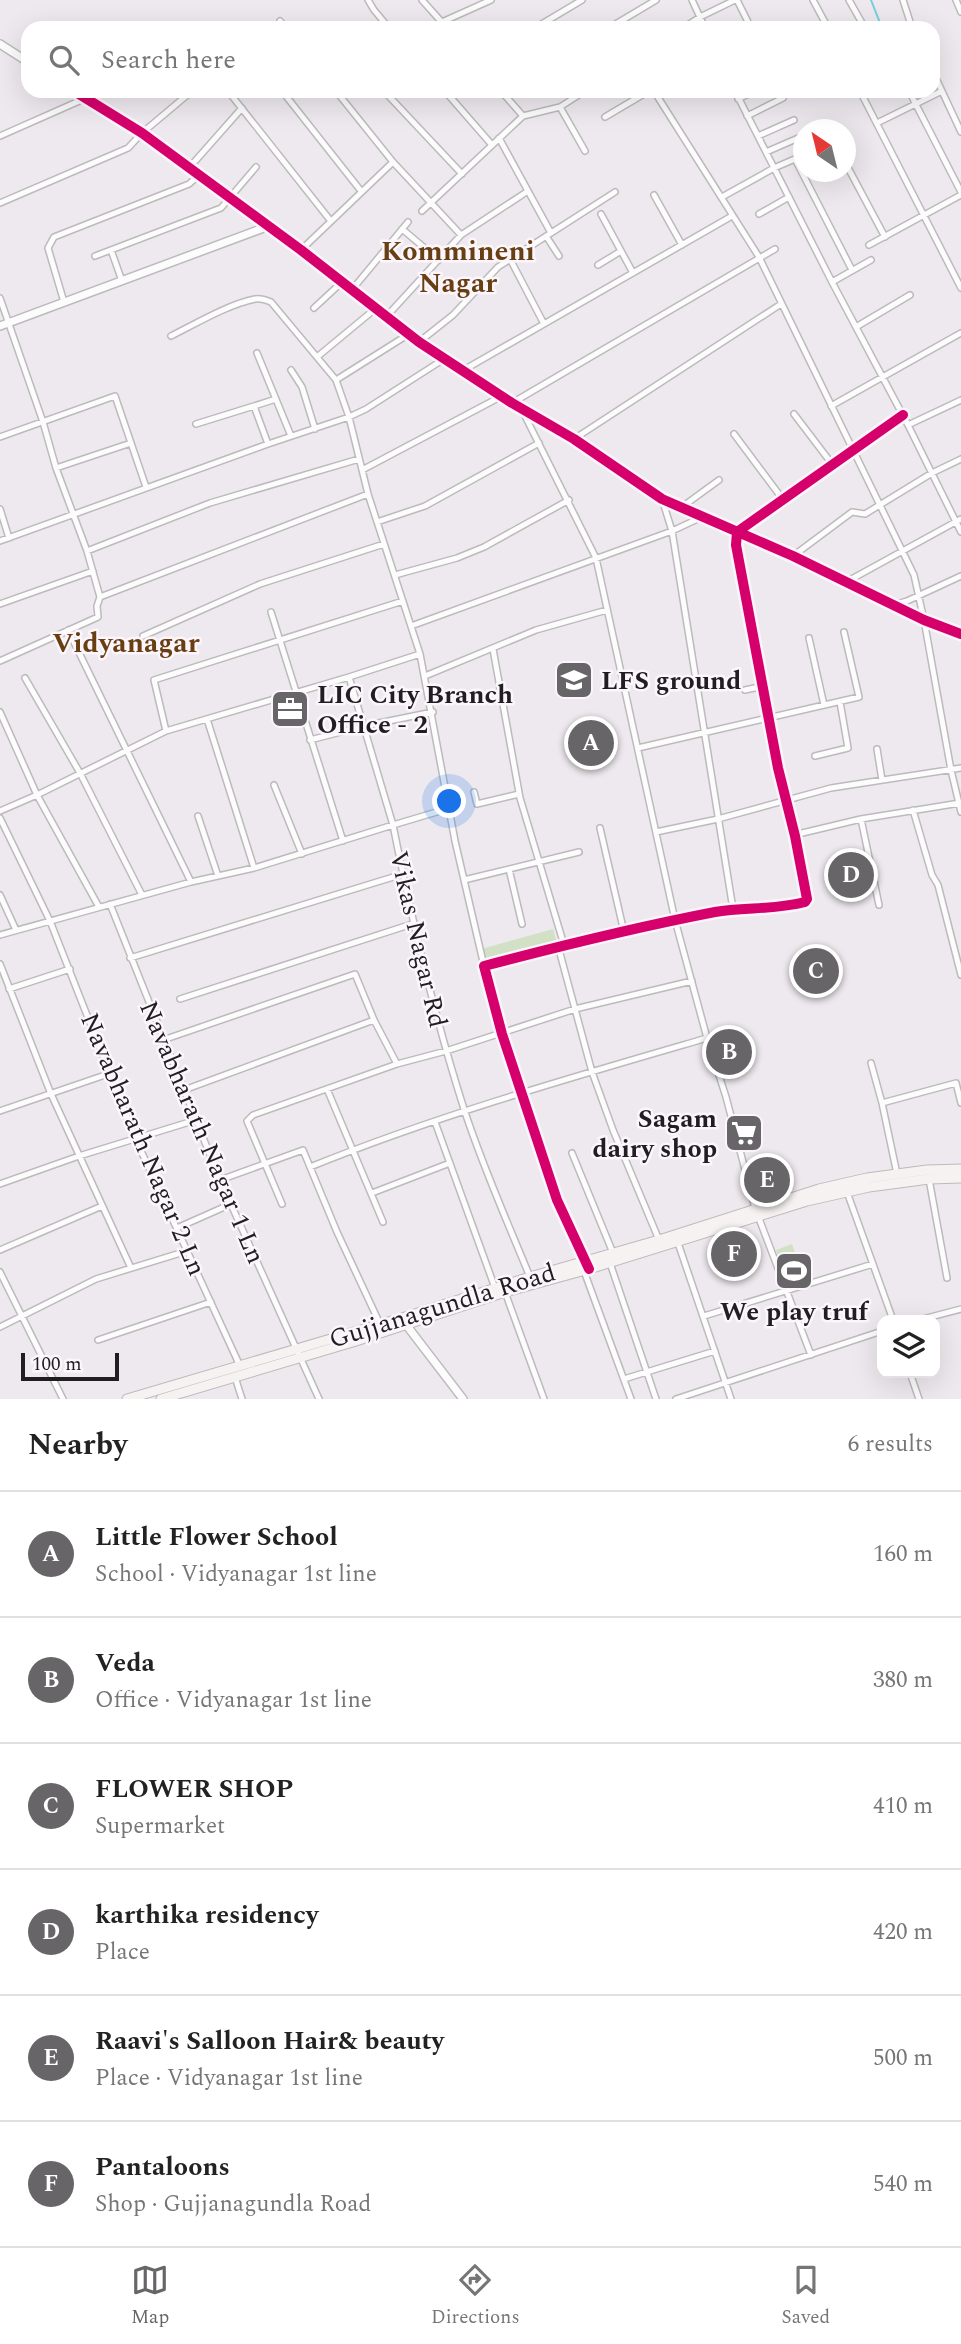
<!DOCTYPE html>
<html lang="en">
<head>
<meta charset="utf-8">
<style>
  body { margin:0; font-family:Spectral,serif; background:#f2f2f2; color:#222 }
  .controls { position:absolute; right:21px; bottom:21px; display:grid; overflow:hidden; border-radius:14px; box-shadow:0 7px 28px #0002 }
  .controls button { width:63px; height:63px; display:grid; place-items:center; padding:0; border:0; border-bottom:2px solid #e0e0e0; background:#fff; color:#222; font:35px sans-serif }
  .compass { position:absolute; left:793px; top:119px; width:63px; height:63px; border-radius:50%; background:#fff; box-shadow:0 7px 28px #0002; rotate:325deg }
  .scale { position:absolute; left:21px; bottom:18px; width:98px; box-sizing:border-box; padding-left:7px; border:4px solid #201e20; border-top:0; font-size:19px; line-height:24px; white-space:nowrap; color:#201e20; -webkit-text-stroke:5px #fcf6fc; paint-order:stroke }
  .you { position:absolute; left:450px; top:802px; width:24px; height:24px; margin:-18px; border:5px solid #fff; border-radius:50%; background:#1a73e8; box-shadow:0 0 0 10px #1a73e833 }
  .badge { display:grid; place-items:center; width:46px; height:46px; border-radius:50%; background:#686568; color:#fff; font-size:23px; font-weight:700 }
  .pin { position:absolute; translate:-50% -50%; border:4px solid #fff; box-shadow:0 2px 7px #0006 }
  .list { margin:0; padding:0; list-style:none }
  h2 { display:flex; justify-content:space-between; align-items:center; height:91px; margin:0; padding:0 28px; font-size:30px }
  h2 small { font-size:23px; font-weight:400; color:#767676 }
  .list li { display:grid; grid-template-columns:46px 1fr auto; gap:21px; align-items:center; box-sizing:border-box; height:126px; padding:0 28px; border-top:2px solid #e0e0e0 }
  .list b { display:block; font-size:26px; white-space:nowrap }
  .list p { margin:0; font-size:23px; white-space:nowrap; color:#767676 }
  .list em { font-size:23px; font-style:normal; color:#767676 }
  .icon { flex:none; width:38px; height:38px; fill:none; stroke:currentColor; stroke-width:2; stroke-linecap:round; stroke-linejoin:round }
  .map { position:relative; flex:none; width:961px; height:1399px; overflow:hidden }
  .search { position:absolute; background:#fff; box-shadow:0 7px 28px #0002; left:21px; right:21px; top:21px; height:77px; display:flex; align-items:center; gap:18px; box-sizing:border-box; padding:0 24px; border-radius:21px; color:#767676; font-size:26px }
  .sheet { height:847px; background:#fff }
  nav { display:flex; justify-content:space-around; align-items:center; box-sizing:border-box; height:98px; border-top:2px solid #e0e0e0; background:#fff; font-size:19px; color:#767676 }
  nav a { display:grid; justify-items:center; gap:4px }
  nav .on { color:#686568 }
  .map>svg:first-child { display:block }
  .green { fill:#d2e1c5 }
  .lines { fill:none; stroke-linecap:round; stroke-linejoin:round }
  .stream { stroke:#77cedc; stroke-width:2 }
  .minor-casing { stroke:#bdbabd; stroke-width:8 }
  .tertiary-casing { stroke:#bdbabd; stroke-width:10 }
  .primary-casing { stroke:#c1b8ba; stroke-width:11 }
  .minor { stroke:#fcfcfc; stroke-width:5 }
  .tertiary { stroke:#fcfcfc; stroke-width:7 }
  .primary { stroke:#f6f2f2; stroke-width:9 }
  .cycleway-casing { stroke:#fcf6fc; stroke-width:15 }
  .cycleway { stroke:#d6006c; stroke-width:10 }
  .labels { text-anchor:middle; stroke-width:5; stroke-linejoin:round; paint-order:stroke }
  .poi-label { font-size:26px; font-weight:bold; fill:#201e20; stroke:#fcf6fc; text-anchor:start }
  .street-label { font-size:26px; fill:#201e20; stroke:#fcf6fc }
  .neighbourhood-label { font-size:28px; font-weight:bold; fill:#673f13; stroke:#fcf6fc }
</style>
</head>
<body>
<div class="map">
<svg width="961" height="1399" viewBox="0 0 961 1399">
  <rect width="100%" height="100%" fill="#eee9ee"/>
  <path class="green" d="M553,929L558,946L484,966L481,949Z
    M792,1244L804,1279L789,1286L776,1250Z"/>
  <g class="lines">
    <path class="stream" d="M871,0L882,28
      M799,96L808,91"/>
    <defs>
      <path id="minor" d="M368,0L374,10L389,28
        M422,0L447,28
        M692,0L705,28
        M737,0L751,28
        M813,0L828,28
        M849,0L862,23
        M903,0L912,28
        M956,0L961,12
        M280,21L286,28
        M442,22L491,0
        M535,28L582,0
        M609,28L656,0
        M683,28L700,17L735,0
        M933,72L961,132
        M228,91L330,220
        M282,91L361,191
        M336,91L393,162L461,235
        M384,91L462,174
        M445,91L492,145
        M501,91L523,116
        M654,91L759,257L914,575L924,620L951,770L961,812
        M735,91L832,282L908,425L961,532
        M860,91L961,288
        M909,91L961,192
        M738,99L755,91
        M91,101L102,91
        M560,107L585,151
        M747,116L783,98
        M605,117L649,91
        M877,123L942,91
        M826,125L828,130
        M0,136L86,98
        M758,136L794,120
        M499,138L551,233
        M766,152L803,136
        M795,159L852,270
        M846,164L885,237
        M189,168L242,108
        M654,195L682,245
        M722,197L774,168L804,155
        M0,203L128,148L142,133L192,91
        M422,211L523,116L560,107L585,91
        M601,214L633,273
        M759,214L789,197
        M402,229L439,260
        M546,236L559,256
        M869,245L961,195
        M111,250L122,281
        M301,250L393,162
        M95,256L221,208L256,167
        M510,259L544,324
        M598,265L621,251
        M832,282L871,260
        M351,291L408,222
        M0,298L43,422L56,468L87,551L100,597
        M64,302L48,248L54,237L189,184L199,175
        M314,308L341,283
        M386,317L461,235L528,191
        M856,327L910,295
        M419,342L453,315L498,267L615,192
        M257,353L291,436
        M317,357L375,309
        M291,370L302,387L315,429
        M462,371L732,216
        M336,380L409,334
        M512,403L775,249
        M254,406L276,399
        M831,406L961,333
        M521,408L596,558L675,920L707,1038L726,1097L755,1208L811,1355
        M794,414L832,464
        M196,424L254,406L268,444
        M908,425L961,400
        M734,434L784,501
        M0,437L115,396L146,487
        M574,439L781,304
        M56,468L131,443
        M362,470L502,396
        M662,499L672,531L733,909
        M682,507L719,480
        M0,509L9,538
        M377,522L425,506L539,443
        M0,541L268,444L349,417L366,409L444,359
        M87,551L210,503L359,459
        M793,556L852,512L865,514L932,473L961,459
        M395,575L457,558L484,547L569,500
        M848,581L961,519
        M0,604L93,571
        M893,605L907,601L961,576
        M271,612L343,841
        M411,626L672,531L702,517
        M68,630L191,882
        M143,636L260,584L384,544
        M809,638L824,705
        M493,649L520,798L564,945
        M420,654L455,841L484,966
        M0,661L98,617L97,606L100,597L368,494
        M425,676L536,630L607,610
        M349,677L393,825L450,808
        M25,678L80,773L142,895
        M745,690L764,686
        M0,712L37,795L99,907
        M207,719L254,868
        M166,731L154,680L403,601
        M310,740L364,726L433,712
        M638,748L859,697L844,632
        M877,749L882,780
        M815,756L848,748L840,702
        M274,785L302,854
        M474,792L477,804L519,794
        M913,810L932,875L938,885L961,975
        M0,811L37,795L166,731L349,677L420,654L368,494L349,417L336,380L271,302C266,300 261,298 255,299C229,304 195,324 171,336
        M198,816L218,876
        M0,818L50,921L136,1140L240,1366
        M861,819L879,905
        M600,828L624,932
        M656,832L718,819L831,788L961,768
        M794,835L861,819L960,803
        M509,869L522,924
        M464,880L579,852
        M0,895L16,930
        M110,904L220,1180L319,1399
        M0,935L191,882L254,868L393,825C412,921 434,1015 464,1109C482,1165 507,1221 530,1277
        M558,946L592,1072L613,1130L659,1240
        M130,958L403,874
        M0,964L51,1094L131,1268
        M9,989L70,969
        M180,999L412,924
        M163,1040L355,974L374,1020L397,1064
        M871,1063L882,1103
        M327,1089L383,1222
        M184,1090L374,1020
        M0,1111L111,1073
        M435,1122L495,1288
        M572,1153L613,1253
        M310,1167L337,1232L380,1324
        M897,1174L882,1103L956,1083L961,1103
        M929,1179L947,1278
        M220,1180L303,1150L310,1167C439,1115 573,1077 707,1038
        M0,1184L79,1156L196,1120
        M847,1192L893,1320
        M372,1193L450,1163
        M282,1204L247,1121L253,1115L397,1064L446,1051L575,1009L692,981
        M177,1228L231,1204
        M678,1243L731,1399
        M0,1250L102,1206
        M586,1261L557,1200L502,1034L484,966C560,946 637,927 715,912C744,907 776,910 805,902L807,899L795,836L778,768L736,545L737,532L903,415
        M610,1263L656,1399
        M584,1271L631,1399
        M0,1272L63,1399
        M505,1292L544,1399
        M704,1316L873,1264
        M919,1320L961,1309
        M0,1327L96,1279L187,1251
        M98,1340L211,1302
        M910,1373L919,1399
        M235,1377L242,1399
        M624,1379L715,1351
        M676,1399L882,1331"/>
      <path id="tertiary" d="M0,44L28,62
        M74,91L142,133L301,250L419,342L512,403L574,439L662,499L793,556L924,620L961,634
        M0,326L269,226
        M404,1322L463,1399"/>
      <path id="primary" d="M127,1399L402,1318L530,1277L659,1240L819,1189L867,1178L927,1170L961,1169
        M161,1399L356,1341L505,1292L589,1269L807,1201L869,1187L929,1179L961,1178"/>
    </defs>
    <use href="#minor" class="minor-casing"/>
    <use href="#tertiary" class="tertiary-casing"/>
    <use href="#primary" class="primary-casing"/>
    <use href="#minor" class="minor"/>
    <use href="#tertiary" class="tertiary"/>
    <use href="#primary" class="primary"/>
    <defs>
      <path id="cycleway" d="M74,91L142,133L301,250L419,342L512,403L574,439L662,499L793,556L924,620L961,634
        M589,1269L557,1200L502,1034L484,966C560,946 637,927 715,912C744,907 776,910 805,902L807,899L795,836L778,768L736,545L737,532L903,415"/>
    </defs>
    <use href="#cycleway" class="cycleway-casing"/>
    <use href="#cycleway" class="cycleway"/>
  </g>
  <defs>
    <symbol id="school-square" viewBox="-11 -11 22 22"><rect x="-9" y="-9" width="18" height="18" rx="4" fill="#686568" stroke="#fcf6fc"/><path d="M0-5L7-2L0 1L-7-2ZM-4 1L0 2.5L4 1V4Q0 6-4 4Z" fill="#fff"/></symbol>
    <symbol id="office-square" viewBox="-11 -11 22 22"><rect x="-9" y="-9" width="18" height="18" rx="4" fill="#686568" stroke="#fcf6fc"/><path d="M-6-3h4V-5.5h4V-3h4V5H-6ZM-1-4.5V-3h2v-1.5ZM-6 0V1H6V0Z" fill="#fff"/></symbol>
    <symbol id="supermarket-square" viewBox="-11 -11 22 22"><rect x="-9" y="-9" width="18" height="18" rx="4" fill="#686568" stroke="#fcf6fc"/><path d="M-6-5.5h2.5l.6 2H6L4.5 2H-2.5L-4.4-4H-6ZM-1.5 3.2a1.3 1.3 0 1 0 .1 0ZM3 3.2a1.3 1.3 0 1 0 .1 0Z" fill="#fff"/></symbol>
    <symbol id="stadium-square" viewBox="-11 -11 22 22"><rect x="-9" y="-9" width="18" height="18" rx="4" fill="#686568" stroke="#fcf6fc"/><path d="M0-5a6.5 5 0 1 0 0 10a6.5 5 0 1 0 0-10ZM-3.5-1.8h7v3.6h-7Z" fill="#fff"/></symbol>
  </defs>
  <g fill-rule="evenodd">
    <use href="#school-square" x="552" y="658" width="44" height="44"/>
    <use href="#office-square" x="268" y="687" width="44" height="44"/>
    <use href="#supermarket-square" x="722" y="1111" width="44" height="44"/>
    <use href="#stadium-square" x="772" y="1249" width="44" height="44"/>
  </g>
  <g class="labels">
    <g class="poi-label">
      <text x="601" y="689">LFS ground</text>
      <text x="317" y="703">LIC City Branch<tspan x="317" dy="30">Office - 2</tspan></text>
      <text x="717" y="1127" text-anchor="end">Sagam<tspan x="717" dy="30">dairy shop</tspan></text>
      <text x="794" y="1320" text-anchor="middle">We play truf</text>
    </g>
    <g class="street-label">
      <text transform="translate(419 939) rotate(77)" y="9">Vikas Nagar Rd</text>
      <text transform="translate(203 1132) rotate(67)" y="9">Navabharath Nagar 1 Ln</text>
      <text transform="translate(144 1144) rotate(67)" y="9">Navabharath Nagar 2 Ln</text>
      <text transform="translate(442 1305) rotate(-17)" y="9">Gujjanagundla Road</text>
    </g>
    <g class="neighbourhood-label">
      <text x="458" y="260">Kommineni<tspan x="458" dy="32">Nagar</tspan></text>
      <text x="126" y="652">Vidyanagar</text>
    </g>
  </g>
</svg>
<div class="controls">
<button><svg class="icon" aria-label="layers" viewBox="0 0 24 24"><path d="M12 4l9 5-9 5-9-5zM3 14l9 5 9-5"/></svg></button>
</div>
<svg class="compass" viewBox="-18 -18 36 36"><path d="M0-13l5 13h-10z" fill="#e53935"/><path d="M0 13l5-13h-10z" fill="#767676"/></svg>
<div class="scale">100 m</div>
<div class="you"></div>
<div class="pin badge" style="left:591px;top:743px">A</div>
<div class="pin badge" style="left:729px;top:1052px">B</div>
<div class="pin badge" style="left:816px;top:971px">C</div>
<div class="pin badge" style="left:851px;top:875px">D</div>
<div class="pin badge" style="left:767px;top:1180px">E</div>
<div class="pin badge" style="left:734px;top:1254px">F</div>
<div class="search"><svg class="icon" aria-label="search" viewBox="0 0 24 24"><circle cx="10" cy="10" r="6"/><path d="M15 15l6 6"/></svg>Search here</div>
</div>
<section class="sheet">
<h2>Nearby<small>6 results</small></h2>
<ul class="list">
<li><span class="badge">A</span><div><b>Little Flower School</b><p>School · Vidyanagar 1st line</p></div><em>160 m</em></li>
<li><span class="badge">B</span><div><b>Veda</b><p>Office · Vidyanagar 1st line</p></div><em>380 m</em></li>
<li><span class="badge">C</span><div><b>FLOWER SHOP</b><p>Supermarket</p></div><em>410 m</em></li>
<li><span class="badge">D</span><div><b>karthika residency</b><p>Place</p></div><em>420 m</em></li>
<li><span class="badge">E</span><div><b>Raavi's Salloon Hair&amp; beauty</b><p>Place · Vidyanagar 1st line</p></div><em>500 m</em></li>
<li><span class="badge">F</span><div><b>Pantaloons</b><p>Shop · Gujjanagundla Road</p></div><em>540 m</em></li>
</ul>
</section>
<nav>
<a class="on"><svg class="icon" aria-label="map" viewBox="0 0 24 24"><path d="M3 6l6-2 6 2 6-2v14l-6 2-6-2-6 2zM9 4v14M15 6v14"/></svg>Map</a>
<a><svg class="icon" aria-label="directions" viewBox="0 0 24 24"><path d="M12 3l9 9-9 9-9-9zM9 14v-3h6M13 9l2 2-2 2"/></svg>Directions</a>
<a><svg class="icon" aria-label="saved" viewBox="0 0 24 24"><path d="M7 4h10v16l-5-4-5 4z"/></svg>Saved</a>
</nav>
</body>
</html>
